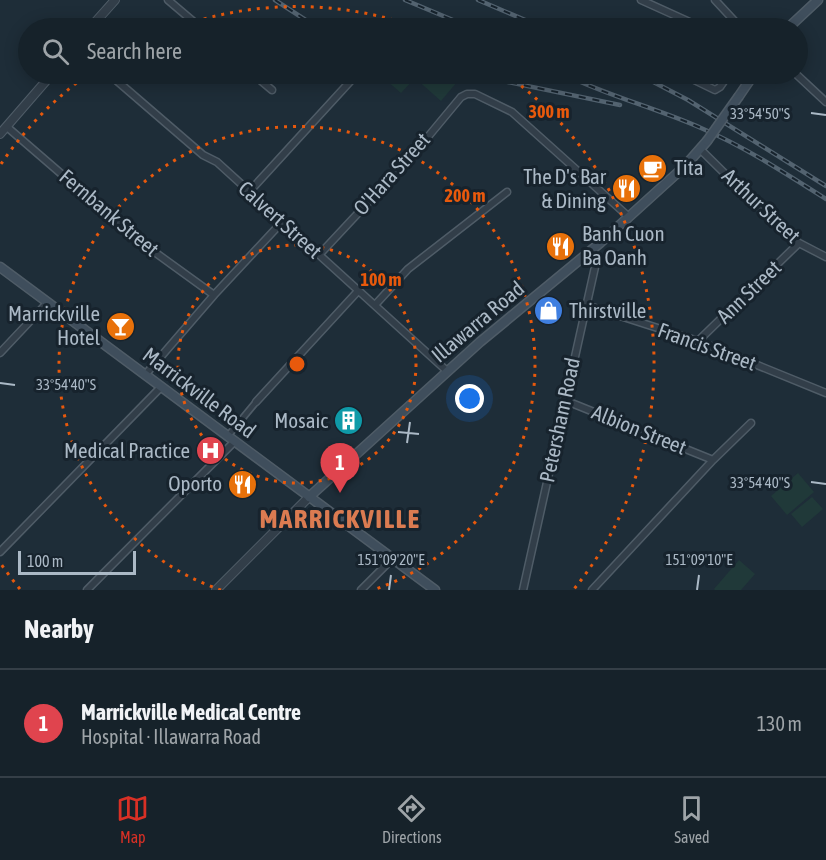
<!DOCTYPE html>
<html lang="en">
<head>
<meta charset="utf-8">
<style>
  body { margin:0; font-family:"Asap Condensed",sans-serif; background:#232f36; color:#f1f3f6 }
  .scale { position:absolute; left:18px; bottom:15px; width:118px; box-sizing:border-box; padding-left:6px; border:3px solid #abb9c6; border-top:0; font-size:16px; line-height:21px; white-space:nowrap; color:#abb9c6; -webkit-text-stroke:4px #17232d; paint-order:stroke }
  .you { position:absolute; left:470px; top:399px; width:21px; height:21px; margin:-15px; border:4px solid #fff; border-radius:50%; background:#1a73e8; box-shadow:0 0 0 9px #1a73e833 }
  .badge { display:grid; place-items:center; width:39px; height:39px; border-radius:50%; background:#d93025; color:#fff; font-size:20px; font-weight:700 }
  .pin { position:absolute; translate:-50% -50px; filter:drop-shadow(0 2px 3px #0008) }
  .pin::after { content:''; position:absolute; top:32px; width:21px; height:18px; background:inherit; clip-path:polygon(0 0,100% 0,50% 100%) }
  .list { margin:0; padding:0; list-style:none }
  h2 { display:flex; justify-content:space-between; align-items:center; height:78px; margin:0; padding:0 24px; font-size:26px }
  h2 small { font-size:20px; font-weight:400; color:#9ea4a8 }
  .list li { display:grid; grid-template-columns:39px 1fr auto; gap:18px; align-items:center; box-sizing:border-box; height:108px; padding:0 24px; border-top:2px solid #353f47 }
  .list b { display:block; font-size:22px; white-space:nowrap }
  .list p { margin:0; font-size:20px; white-space:nowrap; color:#9ea4a8 }
  .list em { font-size:20px; font-style:normal; color:#9ea4a8 }
  .icon { flex:none; width:33px; height:33px; fill:none; stroke:currentColor; stroke-width:2; stroke-linecap:round; stroke-linejoin:round }
  .map { position:relative; flex:none; width:826px; height:590px; overflow:hidden }
  .search { position:absolute; background:#16222a; box-shadow:0 3px 15px #0003; left:18px; right:18px; top:18px; height:66px; display:flex; align-items:center; gap:15px; box-sizing:border-box; padding:0 21px; border-radius:33px; color:#9ea4a8; font-size:22px }
  .sheet { height:186px; background:#16222a }
  nav { display:flex; justify-content:space-around; align-items:center; box-sizing:border-box; height:84px; border-top:2px solid #353f47; background:#16222a; font-size:16px; color:#9ea4a8 }
  nav a { display:grid; justify-items:center; gap:3px }
  nav .on { color:#d93025 }
  .map>svg:first-child { display:block }
  .green { fill:#203939 }
  .lines { fill:none; stroke-linecap:round; stroke-linejoin:round }
  .pedestrian-casing { stroke:#4f5c67; stroke-width:8 }
  .minor-casing { stroke:#4f5c67; stroke-width:9 }
  .tertiary-casing { stroke:#4f5c67; stroke-width:10 }
  .secondary-casing { stroke:#4f5c67; stroke-width:11 }
  .pedestrian { stroke:#323e49; stroke-width:4.5 }
  .minor { stroke:#323e49; stroke-width:6 }
  .tertiary { stroke:#323e49; stroke-width:8 }
  .secondary { stroke:#3f4e5c; stroke-width:8 }
  .rail-casing { stroke:#536370; stroke-width:4.5 }
  .rail { stroke:#17232d; stroke-width:2; stroke-dasharray:7; stroke-linecap:butt }
  .secondary-bridge-casing { stroke:#4f5c67; stroke-width:11; stroke-linecap:butt }
  .secondary-bridge { stroke:#3f4e5c; stroke-width:8 }
  .ticks { fill:none; stroke:#abb9c6; stroke-width:2 }
  .ring { fill:none; stroke:#e8590c; stroke-width:3; stroke-dasharray:3 6 }
  .labels { text-anchor:middle; stroke-width:6; stroke-linejoin:round; paint-order:stroke }
  .poi-label { font-size:21px; fill:#abb9c6; stroke:#17232d; text-anchor:end }
  .street-label { font-size:21px; fill:#abb9c6; stroke:#17232d }
  .district-label { font-size:27px; font-weight:bold; letter-spacing:1.5px; fill:#db7b51; stroke:#17232d }
  .ticks-label { font-size:15px; text-anchor:middle; fill:#abb9c6; stroke:#17232d; stroke-width:6; stroke-linejoin:round; paint-order:stroke }
  .centre { fill:#e8590c; stroke:#17232d; stroke-width:3 }
  .ring-label { font-size:18px; text-anchor:middle; font-weight:bold; fill:#e8590c; stroke:#17232d; stroke-width:6; stroke-linejoin:round; paint-order:stroke }
</style>
</head>
<body>
<div class="map">
<svg width="826" height="590" viewBox="0 0 826 590">
  <rect width="100%" height="100%" fill="#1e2d38"/>
  <path class="green" d="M379,74H427L457,82L441,101L415,78L401,93Z
    M798,473L814,492L787,515L771,496Z
    M812,497L823,509L802,527L791,514Z
    M739,560L755,574L741,590H715L714,589Z"/>
  <g class="lines">
    <defs>
      <path id="pedestrian" d="M227,437L256,402"/>
      <path id="minor" d="M168,0L201,28
        M641,0L694,24L701,25V28
        M715,0L741,28
        M109,74L203,155L217,162L447,371
        M253,74L272,90
        M682,74L715,90L720,87L729,74
        M796,74L826,102
        M7,127L138,240L214,295
        M700,149L784,232L799,243L826,257
        M249,192L357,74
        M319,255L417,150L461,97L467,94H475L512,112L629,217
        M375,305L408,269L507,192
        M586,305L698,341L826,393
        M698,341L799,243
        M0,353L48,302
        M145,375L214,295L282,222
        M564,400L713,460
        M256,402L358,291
        M0,552L161,387
        M87,590L234,442
        M361,590L392,559
        M523,590L595,267V256L592,250
        M592,590L713,460L751,423"/>
      <path id="tertiary" d="M90,28L115,0
        M0,134L52,74
        M216,590L309,497"/>
      <path id="secondary" d="M788,28L818,0
        M739,96L754,74
        M0,267L435,590
        M309,497L480,342L600,243L685,166L707,141"/>
    </defs>
    <use href="#pedestrian" class="pedestrian-casing"/>
    <use href="#minor" class="minor-casing"/>
    <use href="#tertiary" class="tertiary-casing"/>
    <use href="#secondary" class="secondary-casing"/>
    <use href="#pedestrian" class="pedestrian"/>
    <use href="#minor" class="minor"/>
    <use href="#tertiary" class="tertiary"/>
    <use href="#secondary" class="secondary"/>
    <defs>
      <path id="rail" d="M275,0L318,28
        M405,0L472,28
        M478,0L544,28
        M469,74L620,105
        M563,74C608,96 656,108 701,128C745,147 785,173 826,199
        M638,74L688,100L826,186"/>
    </defs>
    <use href="#rail" class="rail-casing"/>
    <use href="#rail" class="rail"/>
    <defs>
      <path id="secondary-bridge" d="M707,141L739,96"/>
    </defs>
    <use href="#secondary-bridge" class="secondary-bridge-casing"/>
    <use href="#secondary-bridge" class="secondary-bridge"/>
  </g>
  <path class="ticks" d="M811,113L826,115M0,383L15,385M398,432L419,434M407,443L410,422M811,482L826,484M389,590L391,575M697,590L699,575"/>
  <g class="ring">
    <circle cx="297" cy="364" r="119"/>
    <path d="M221 590A238 238 0 1 1 373 590"/>
    <path d="M20 589A357 357 0 0 1 1 564M1 164A357 357 0 0 1 87 75M178 27A357 357 0 0 1 416 27M507 75A357 357 0 0 1 574 589"/>
  </g>
  <defs>
    <symbol id="cafe-disc" viewBox="-11 -11 22 22"><circle r="9.5" fill="#e8710a" stroke="#17232d"/><path d="M-5.5-4.5H6V0H3Q3 3.5 0 3.5H-2.5Q-5.5 3.5-5.5 0ZM3-3.2v2h1.7v-2ZM-6 4.5H4V6H-6Z" fill="#fff"/></symbol>
    <symbol id="restaurant-disc" viewBox="-11 -11 22 22"><circle r="9.5" fill="#e8710a" stroke="#17232d"/><path d="M-5-6h1v4h1v-4h1v4h1v-4h1v5L-1.5 .5V6h-2V.5L-5-1ZM5-6V6H3V1.5H1.5Q1.5-4 5-6Z" fill="#fff"/></symbol>
    <symbol id="shop-disc" viewBox="-11 -11 22 22"><circle r="9.5" fill="#3f7fe0" stroke="#17232d"/><path d="M-5-2.5h2.3a2.7 3.5 0 0 1 5.4 0H5L5.5 6h-11ZM-1.5-2.5h3a1.5 2.3 0 0 0-3 0Z" fill="#fff"/></symbol>
    <symbol id="bar-disc" viewBox="-11 -11 22 22"><circle r="9.5" fill="#e8710a" stroke="#17232d"/><path d="M-6-5H6L.8 .8V4.5H3.5V6h-7V4.5H-.8V.8Z" fill="#fff"/></symbol>
    <symbol id="building-disc" viewBox="-11 -11 22 22"><circle r="9.5" fill="#0f9aa8" stroke="#17232d"/><path d="M-4-6H4V6H1V3H-1V6H-4ZM-2.5-4.3h1.7v1.8h-1.7ZM.8-4.3h1.7v1.8H.8ZM-2.5-1h1.7V.8h-1.7ZM.8-1h1.7V.8H.8Z" fill="#fff"/></symbol>
    <symbol id="hospital-disc" viewBox="-11 -11 22 22"><circle r="9.5" fill="#e0444e" stroke="#17232d"/><path d="M-5-5h3v3.5h4V-5h3V5h-3V1.5h-4V5h-3Z" fill="#fff"/></symbol>
  </defs>
  <g fill-rule="evenodd">
    <use href="#cafe-disc" x="636" y="152" width="33" height="33"/>
    <use href="#restaurant-disc" x="610" y="172" width="33" height="33"/>
    <use href="#restaurant-disc" x="544" y="230" width="33" height="33"/>
    <use href="#shop-disc" x="532" y="294" width="33" height="33"/>
    <use href="#bar-disc" x="104" y="310" width="33" height="33"/>
    <use href="#building-disc" x="332" y="404" width="33" height="33"/>
    <use href="#hospital-disc" x="194" y="434" width="33" height="33"/>
    <use href="#restaurant-disc" x="226" y="468" width="33" height="33"/>
  </g>
  <g class="labels">
    <g class="poi-label">
      <text x="674" y="175" text-anchor="start">Tita</text>
      <text x="606" y="184">The D's Bar<tspan x="606" dy="24">&amp; Dining</tspan></text>
      <text x="582" y="241" text-anchor="start">Banh Cuon<tspan x="582" dy="24">Ba Oanh</tspan></text>
      <text x="569" y="318" text-anchor="start">Thirstville</text>
      <text x="100" y="321">Marrickville<tspan x="100" dy="24">Hotel</tspan></text>
      <text x="328" y="428">Mosaic</text>
      <text x="190" y="458">Medical Practice</text>
      <text x="222" y="491">Oporto</text>
    </g>
    <g class="street-label">
      <text transform="translate(392 174) rotate(-48)" y="7">O'Hara Street</text>
      <text transform="translate(761 206) rotate(43)" y="7">Arthur Street</text>
      <text transform="translate(109 213) rotate(40)" y="7">Fernbank Street</text>
      <text transform="translate(280 220) rotate(42)" y="7">Calvert Street</text>
      <text transform="translate(749 292) rotate(-44)" y="7">Ann Street</text>
      <text transform="translate(478 322) rotate(-40)" y="7">Illawarra Road</text>
      <text transform="translate(707 347) rotate(20)" y="7">Francis Street</text>
      <text transform="translate(199 393) rotate(37)" y="7">Marrickville Road</text>
      <text transform="translate(560 420) rotate(-78)" y="7">Petersham Road</text>
      <text transform="translate(639 430) rotate(22)" y="7">Albion Street</text>
    </g>
    <g class="district-label">
      <text x="340" y="528">MARRICKVILLE</text>
    </g>
  </g>
  <g class="ticks-label">
    <text x="760" y="119">33°54'50"S</text>
    <text x="66" y="390">33°54'40"S</text>
    <text x="760" y="488">33°54'40"S</text>
    <text x="391" y="565">151°09'20"E</text>
    <text x="699" y="565">151°09'10"E</text>
  </g>
  <circle cx="297" cy="364" r="9" class="centre"/>
  <g class="ring-label">
    <text x="549" y="118">300 m</text>
    <text x="465" y="202">200 m</text>
    <text x="381" y="286">100 m</text>
  </g>
</svg>
<div class="scale">100 m</div>
<div class="you"></div>
<div class="pin badge" style="left:340px;top:493px;background:#e0444e">1</div>
<div class="search"><svg class="icon" aria-label="search" viewBox="0 0 24 24"><circle cx="10" cy="10" r="6"/><path d="M15 15l6 6"/></svg>Search here</div>
</div>
<section class="sheet">
<h2>Nearby<small></small></h2>
<ul class="list">
<li><span class="badge" style="background:#e0444e">1</span><div><b>Marrickville Medical Centre</b><p>Hospital · Illawarra Road</p></div><em>130 m</em></li>
</ul>
</section>
<nav>
<a class="on"><svg class="icon" aria-label="map" viewBox="0 0 24 24"><path d="M3 6l6-2 6 2 6-2v14l-6 2-6-2-6 2zM9 4v14M15 6v14"/></svg>Map</a>
<a><svg class="icon" aria-label="directions" viewBox="0 0 24 24"><path d="M12 3l9 9-9 9-9-9zM9 14v-3h6M13 9l2 2-2 2"/></svg>Directions</a>
<a><svg class="icon" aria-label="saved" viewBox="0 0 24 24"><path d="M7 4h10v16l-5-4-5 4z"/></svg>Saved</a>
</nav>
</body>
</html>
